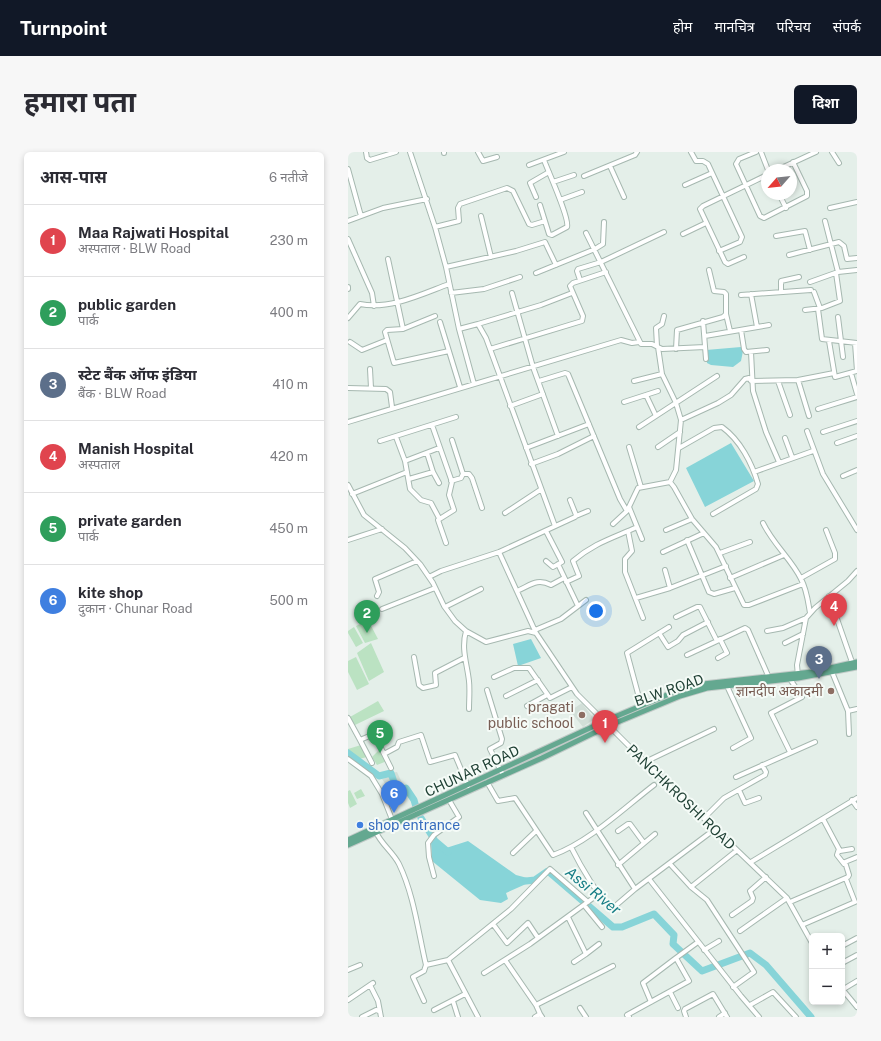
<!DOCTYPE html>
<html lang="hi">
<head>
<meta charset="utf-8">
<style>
  body { margin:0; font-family:"Public Sans","Noto Sans Devanagari",sans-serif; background:#f7f7f7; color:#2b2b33 }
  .controls { position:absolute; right:12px; bottom:12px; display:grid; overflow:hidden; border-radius:6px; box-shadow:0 2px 6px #0003 }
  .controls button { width:36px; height:36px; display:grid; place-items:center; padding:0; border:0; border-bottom:1px solid #e1e1e2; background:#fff; color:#2b2b33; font:20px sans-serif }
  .compass { position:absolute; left:413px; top:12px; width:36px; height:36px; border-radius:50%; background:#fff; box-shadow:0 2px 6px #0003; rotate:242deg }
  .you { position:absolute; left:248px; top:459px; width:14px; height:14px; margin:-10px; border:3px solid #fff; border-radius:50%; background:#1a73e8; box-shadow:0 0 0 6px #1a73e833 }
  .badge { display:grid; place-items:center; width:26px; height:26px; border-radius:50%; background:#111827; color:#fff; font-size:13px; font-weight:700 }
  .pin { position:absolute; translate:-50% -33px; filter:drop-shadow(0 1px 2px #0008) }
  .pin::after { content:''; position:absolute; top:21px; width:14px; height:12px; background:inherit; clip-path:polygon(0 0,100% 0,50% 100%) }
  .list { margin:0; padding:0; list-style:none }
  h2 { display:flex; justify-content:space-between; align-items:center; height:52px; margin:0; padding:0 16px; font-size:17px }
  h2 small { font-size:13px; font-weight:400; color:#7c7c81 }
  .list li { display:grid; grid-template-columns:26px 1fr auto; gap:12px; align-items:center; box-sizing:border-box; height:72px; padding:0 16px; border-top:1px solid #e1e1e2 }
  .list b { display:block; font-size:15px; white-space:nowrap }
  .list p { margin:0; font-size:13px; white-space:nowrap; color:#7c7c81 }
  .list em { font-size:13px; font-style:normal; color:#7c7c81 }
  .map { position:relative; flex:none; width:509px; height:865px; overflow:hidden; border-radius:6px }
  header { display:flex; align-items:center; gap:24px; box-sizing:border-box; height:56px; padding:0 20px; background:#111827; color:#fff }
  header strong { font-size:19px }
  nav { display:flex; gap:22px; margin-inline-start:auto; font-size:14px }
  .intro { display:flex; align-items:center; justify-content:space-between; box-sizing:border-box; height:96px; padding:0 24px }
  h1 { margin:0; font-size:28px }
  .button { padding:10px 18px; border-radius:6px; background:#111827; color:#fff; font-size:14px; font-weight:700 }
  main { display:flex; gap:24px; padding:0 24px }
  aside { flex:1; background:#fff; border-radius:6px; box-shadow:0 2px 6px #0003 }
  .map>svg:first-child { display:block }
  .built { fill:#d2dfd8 }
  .green { fill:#bbe2c2 }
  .water { fill:#87d4d8 }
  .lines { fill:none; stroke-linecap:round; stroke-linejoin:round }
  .stream { stroke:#87d4d8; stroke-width:1 }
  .river { stroke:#87d4d8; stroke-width:7 }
  .minor-casing { stroke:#a6b8b0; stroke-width:6 }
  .major-casing { stroke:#c1cac7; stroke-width:7 }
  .minor { stroke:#fff; stroke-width:4 }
  .major { stroke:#64a890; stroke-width:5 }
  .education-dot { fill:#8d6e63; stroke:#f5fbf7; stroke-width:1.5 }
  .shop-dot { fill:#3f7fe0; stroke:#f5fbf7; stroke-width:1.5 }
  .labels { text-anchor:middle; stroke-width:4; stroke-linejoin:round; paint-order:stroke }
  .street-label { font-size:14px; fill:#214236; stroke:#f5fbf7 }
  .education-label { font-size:14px; fill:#785e54; stroke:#f5fbf7; text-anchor:end }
  .shop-label { font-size:14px; fill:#366cbe; stroke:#f5fbf7; text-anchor:start }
  .water-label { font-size:15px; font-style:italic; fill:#157d85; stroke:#f5fbf7 }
</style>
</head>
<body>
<header>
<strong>Turnpoint</strong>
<nav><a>होम</a><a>मानचित्र</a><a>परिचय</a><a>संपर्क</a></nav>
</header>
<div class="intro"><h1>हमारा पता</h1><a class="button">दिशा</a></div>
<main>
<aside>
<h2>आस-पास<small>6 नतीजे</small></h2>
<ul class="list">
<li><span class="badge" style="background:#e0444e">1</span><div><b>Maa Rajwati Hospital</b><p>अस्पताल · BLW Road</p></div><em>230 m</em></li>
<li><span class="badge" style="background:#2e9e5b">2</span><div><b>public garden</b><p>पार्क</p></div><em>400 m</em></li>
<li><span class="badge" style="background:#5c6f8a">3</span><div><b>स्टेट बैंक ऑफ इंडिया</b><p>बैंक · BLW Road</p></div><em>410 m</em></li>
<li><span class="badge" style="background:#e0444e">4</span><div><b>Manish Hospital</b><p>अस्पताल</p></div><em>420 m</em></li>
<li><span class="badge" style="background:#2e9e5b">5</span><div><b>private garden</b><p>पार्क</p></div><em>450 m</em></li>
<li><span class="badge" style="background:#3f7fe0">6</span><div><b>kite shop</b><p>दुकान · Chunar Road</p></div><em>500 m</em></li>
</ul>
</aside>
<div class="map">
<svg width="509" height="865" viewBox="0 0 509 865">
  <rect width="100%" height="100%" fill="#e4efe9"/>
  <path class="built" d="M234,551L246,567L235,575L222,559Z
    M49,620L55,633L50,635L44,621Z
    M43,624L47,637L42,639L34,627Z"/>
  <path class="green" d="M20,468L30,487L17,491L8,474Z
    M6,475L15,491L8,495L0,481V479Z
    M23,491L36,520L21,529L9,501Z
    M8,505L21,532L9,538L0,520V509Z
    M30,549L36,559L7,573L2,565Z
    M13,593L19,605L11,607L0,599V597Z
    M33,596L39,609L29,613L24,605Z
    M13,637L17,644L9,647L6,641Z
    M2,638L9,652L2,656L0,651V639Z"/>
  <path class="water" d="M393,195L395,199L393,209L385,215L363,213L359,211L358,198Z
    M383,291L406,329L357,355L338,316Z
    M183,487L193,506L170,514L165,492Z
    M120,689L168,723L187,728L158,741L160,747L153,751L132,748L84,709L83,690L98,696Z"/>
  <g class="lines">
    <path class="stream" d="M0,604L12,613"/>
    <path class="river" d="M0,601L31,624L43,621L49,639L58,636L66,648L68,655
      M73,666L87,689L100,700
      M178,729L187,728L200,719L265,775H274L306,762L326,783L325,792L354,819L402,801L418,813L463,865"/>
    <defs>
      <path id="minor" d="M18,0L19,6L22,8L48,0
        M62,0L87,75L98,115L111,177L130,172L138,186L207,374
        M96,0V1
        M130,0L135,9L149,5
        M343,0L348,9H355L360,12L394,85L392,90L371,99
        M408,0L391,7L388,12L412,64L416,66L459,44V39L445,10
        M413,0L420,18
        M484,0L491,11
        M181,13L216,0
        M262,14L276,45
        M0,17L13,64
        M429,18L468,0
        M236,24L287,3L289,0
        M205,30L226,23
        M337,33L364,21
        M431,42L438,56
        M188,45L182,31L201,20
        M212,48L234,40
        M192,53L201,82L204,83L219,75C222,67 200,19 196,8
        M482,56L509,50
        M133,64L143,105
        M0,69L35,56L79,47
        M477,69L490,120
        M87,75L111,69L110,56L112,52L159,36L165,39L181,72L184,73L197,69
        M238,81L293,192H304L314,197L357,195
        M335,82L358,71
        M428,84L457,79L462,98
        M0,87L24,141L26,154
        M441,103L491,90L496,94L499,107L509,106
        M396,105L380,112L377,110L352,57L355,54L419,23
        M40,107L55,177L87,164
        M98,115L168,99L197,90L208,113
        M188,121L247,97L255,92L256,70
        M232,128L229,119L230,117L253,110L316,80
        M462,130L490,120L509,118
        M0,135V137
        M433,140V129L451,125
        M466,140L472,156L470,157L474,187L509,191
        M103,141L136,137L172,125
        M164,141L185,215L210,284
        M403,142L409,175
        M393,143L463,138
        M457,158L474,156L492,149L488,121
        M378,162L382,179
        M490,165L495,205
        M0,166L12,152C42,158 74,142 101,132
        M355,169L358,207
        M92,170L112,235
        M130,172L193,153L224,141
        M55,177L39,178L37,180L46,211L101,199
        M111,177L126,232
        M393,178L396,197L398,200L419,198
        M357,184L421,173
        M481,189L487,225L509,219
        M2,190L14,198L39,188
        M507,191L509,219
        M309,194L308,176L314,172L316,164
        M310,195L314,222L328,251L333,268L328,318L322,330
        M142,197L234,169L235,164L222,134L225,131L258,120
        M328,197L329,178L375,165L378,162V142L376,140L366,139L361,118
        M403,200L405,239L418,280L431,310
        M22,217L23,236
        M503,221L509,242
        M450,228L461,264
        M191,229L217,221L220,222L272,347L279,359
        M286,229L314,222
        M430,229L442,263
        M0,236L38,237L42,240L44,255
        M298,243L308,264
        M276,250L310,239
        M162,254L195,242
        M470,257L509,245
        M333,268L370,251L383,243L397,227L401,226L403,229L450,228L486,221
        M0,270L273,188L284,191L291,190
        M84,273L104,330L101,343L106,358L90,368L98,391
        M291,275L369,224
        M459,279L475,322L509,378
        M475,280L509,269
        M48,285L57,309L62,337L73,348L83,351L91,366
        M437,286L444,305
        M32,289L108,265
        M489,291L509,284
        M281,295L293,335
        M310,295L332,280
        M178,296L241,272
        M331,296L366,276L374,275C392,288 404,311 410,332L408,337L365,362
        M79,301L85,320L91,331
        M57,309L91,296
        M183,312L210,302L246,284
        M406,320L465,299
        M115,322H121L124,326L134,356
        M495,324L509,318
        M61,327L85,320
        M103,329L113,326L115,322L104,288
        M0,333L16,363L57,396L72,412L85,431L96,454L107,469L118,479L138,490L180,479L188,481L229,542L297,610L439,746L464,791
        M4,342L59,320
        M281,355L294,387
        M157,361L192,338
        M228,364L240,359
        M415,371C425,392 444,408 453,427C459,438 460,450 462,461
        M265,372L279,359L290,336L322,330L326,335L344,367L368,395L396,453H401L455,432
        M318,378L344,367
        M198,379L214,410L205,415L198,409
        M280,379L284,399L277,407V420L295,466
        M0,388L34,377
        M339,388L361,440L366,442L387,436
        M151,400L188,481
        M315,400L356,381
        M372,401L402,390
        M210,412L230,454
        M317,418L322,436
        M81,425L93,419L151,400L227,365L228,363L222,348
        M382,426L436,403
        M453,426L487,407V401L478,378
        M218,430L231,424L225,409C246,391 265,386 289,375
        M169,439C183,433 189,426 203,433L216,426
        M29,444L31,440L27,427L69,409
        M481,444L505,513
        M288,446L322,436L378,414
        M97,455L133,437
        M34,457L87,436
        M328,465L349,455H352L369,489
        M187,478L213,467L238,448
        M118,479C113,497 119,511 121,529C122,538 121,548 121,557
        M419,479L435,476L458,466
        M311,481L320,495L330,489L335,483L360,470
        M437,491L455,482
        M339,503L397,476L400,478L422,528
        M66,505L71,533L75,536L88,533L87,521L116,506
        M370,506L379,501L372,487
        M484,520L500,559L501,582
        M450,524L449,513L458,466L467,456L500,429L509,419
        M146,525L166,516H181L202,546L224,535
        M379,534L403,586L385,596
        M139,538L154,587L153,591L142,597L155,623
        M158,544L190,528
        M293,553L279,501L321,475
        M179,554L199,543
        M500,559L509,557
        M0,566L12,588L26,582L36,602L49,595L51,590L73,583L82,610L107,603L120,634
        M12,588L24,611
        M442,600L423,561L454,545L442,527
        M36,602L43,616
        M0,607L23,624L34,642L45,670
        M297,610L366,577
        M388,625L467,590
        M139,630L150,649L167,646L205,703C241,690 276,656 306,633
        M391,638L397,651L411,646
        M504,648L509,655
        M238,661L287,737
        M356,666L376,646L417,623L418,620L414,613
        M475,667L492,699L504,697
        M270,679L280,672H282L296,691
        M28,680C33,692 45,700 51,712C66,743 70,779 78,813L100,808
        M223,695C229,707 254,754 266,755L287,737L367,677
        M491,697L489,703L496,712
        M165,701L188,679
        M403,710L509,646
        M322,712L343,735L359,748L406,820L385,835
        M270,713L307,682
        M86,724L81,705L80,691L86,683L111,665L101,648
        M301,727L393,844L411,865
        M343,735L388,699
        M442,750L500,725L501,723L497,710L509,705
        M236,753L254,775
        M384,763L404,749L405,746L402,739L418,725
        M220,765L238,802L226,810
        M145,772L159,791L180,771L190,786
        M454,773L507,750L498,727
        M392,779L439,746
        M494,794L509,786
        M356,798L371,789
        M238,802L251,792
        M157,808L188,853
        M494,811L509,803
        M0,818L12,813
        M136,821L182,792L252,741
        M22,833L30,849L33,865
        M494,837L509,855
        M494,838L509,829
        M322,840L330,856
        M0,848L25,831
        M76,849L65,825L76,819L78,813
        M105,849L110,865
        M303,850L295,831L328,806
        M402,853L425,840L448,865
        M232,856L238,865
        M86,858L117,842
        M192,862L188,853L265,814
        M14,865L28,858L31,859
        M130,865L100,808L163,757L202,717L240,750
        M187,865L192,862L194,865
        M281,865L279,863L341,829L328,806L350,790
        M338,865L336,859L337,857L365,842L379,865
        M371,865L377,861"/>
      <path id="major" d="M0,688L257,569L333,537L355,532L464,520L509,510
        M0,693L194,606L260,574L332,544L359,536L450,526L509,515"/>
    </defs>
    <use href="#minor" class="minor-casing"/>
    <use href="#major" class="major-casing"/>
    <use href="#minor" class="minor"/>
    <use href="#major" class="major"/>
  </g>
  <g class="education-dot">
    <circle cx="483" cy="539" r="4"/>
    <circle cx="234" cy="563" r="4"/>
  </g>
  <circle class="shop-dot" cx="12" cy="673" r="4"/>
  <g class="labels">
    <g class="street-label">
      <text transform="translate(321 538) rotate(-19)" y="5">BLW ROAD</text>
      <text transform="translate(124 619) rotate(-25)" y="5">CHUNAR ROAD</text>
      <text transform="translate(333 645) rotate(44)" y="5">PANCHKROSHI ROAD</text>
    </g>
    <g class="education-label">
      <text x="475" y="544">ज्ञानदीप अकादमी</text>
      <text x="226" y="560">pragati<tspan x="226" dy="16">public school</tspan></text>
    </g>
    <g class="shop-label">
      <text x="20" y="678">shop entrance</text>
    </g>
    <g class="water-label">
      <text transform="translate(245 739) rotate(39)" y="5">Assi River</text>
    </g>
  </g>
</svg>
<div class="controls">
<button>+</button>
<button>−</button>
</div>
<svg class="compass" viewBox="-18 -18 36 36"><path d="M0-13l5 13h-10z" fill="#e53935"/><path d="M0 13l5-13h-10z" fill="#7c7c81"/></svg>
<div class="you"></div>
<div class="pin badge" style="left:257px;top:591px;background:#e0444e">1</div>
<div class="pin badge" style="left:19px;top:481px;background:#2e9e5b">2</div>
<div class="pin badge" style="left:471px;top:527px;background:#5c6f8a">3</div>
<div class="pin badge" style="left:486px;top:474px;background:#e0444e">4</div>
<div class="pin badge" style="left:32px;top:601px;background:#2e9e5b">5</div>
<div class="pin badge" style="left:46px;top:661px;background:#3f7fe0">6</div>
</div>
</main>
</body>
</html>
